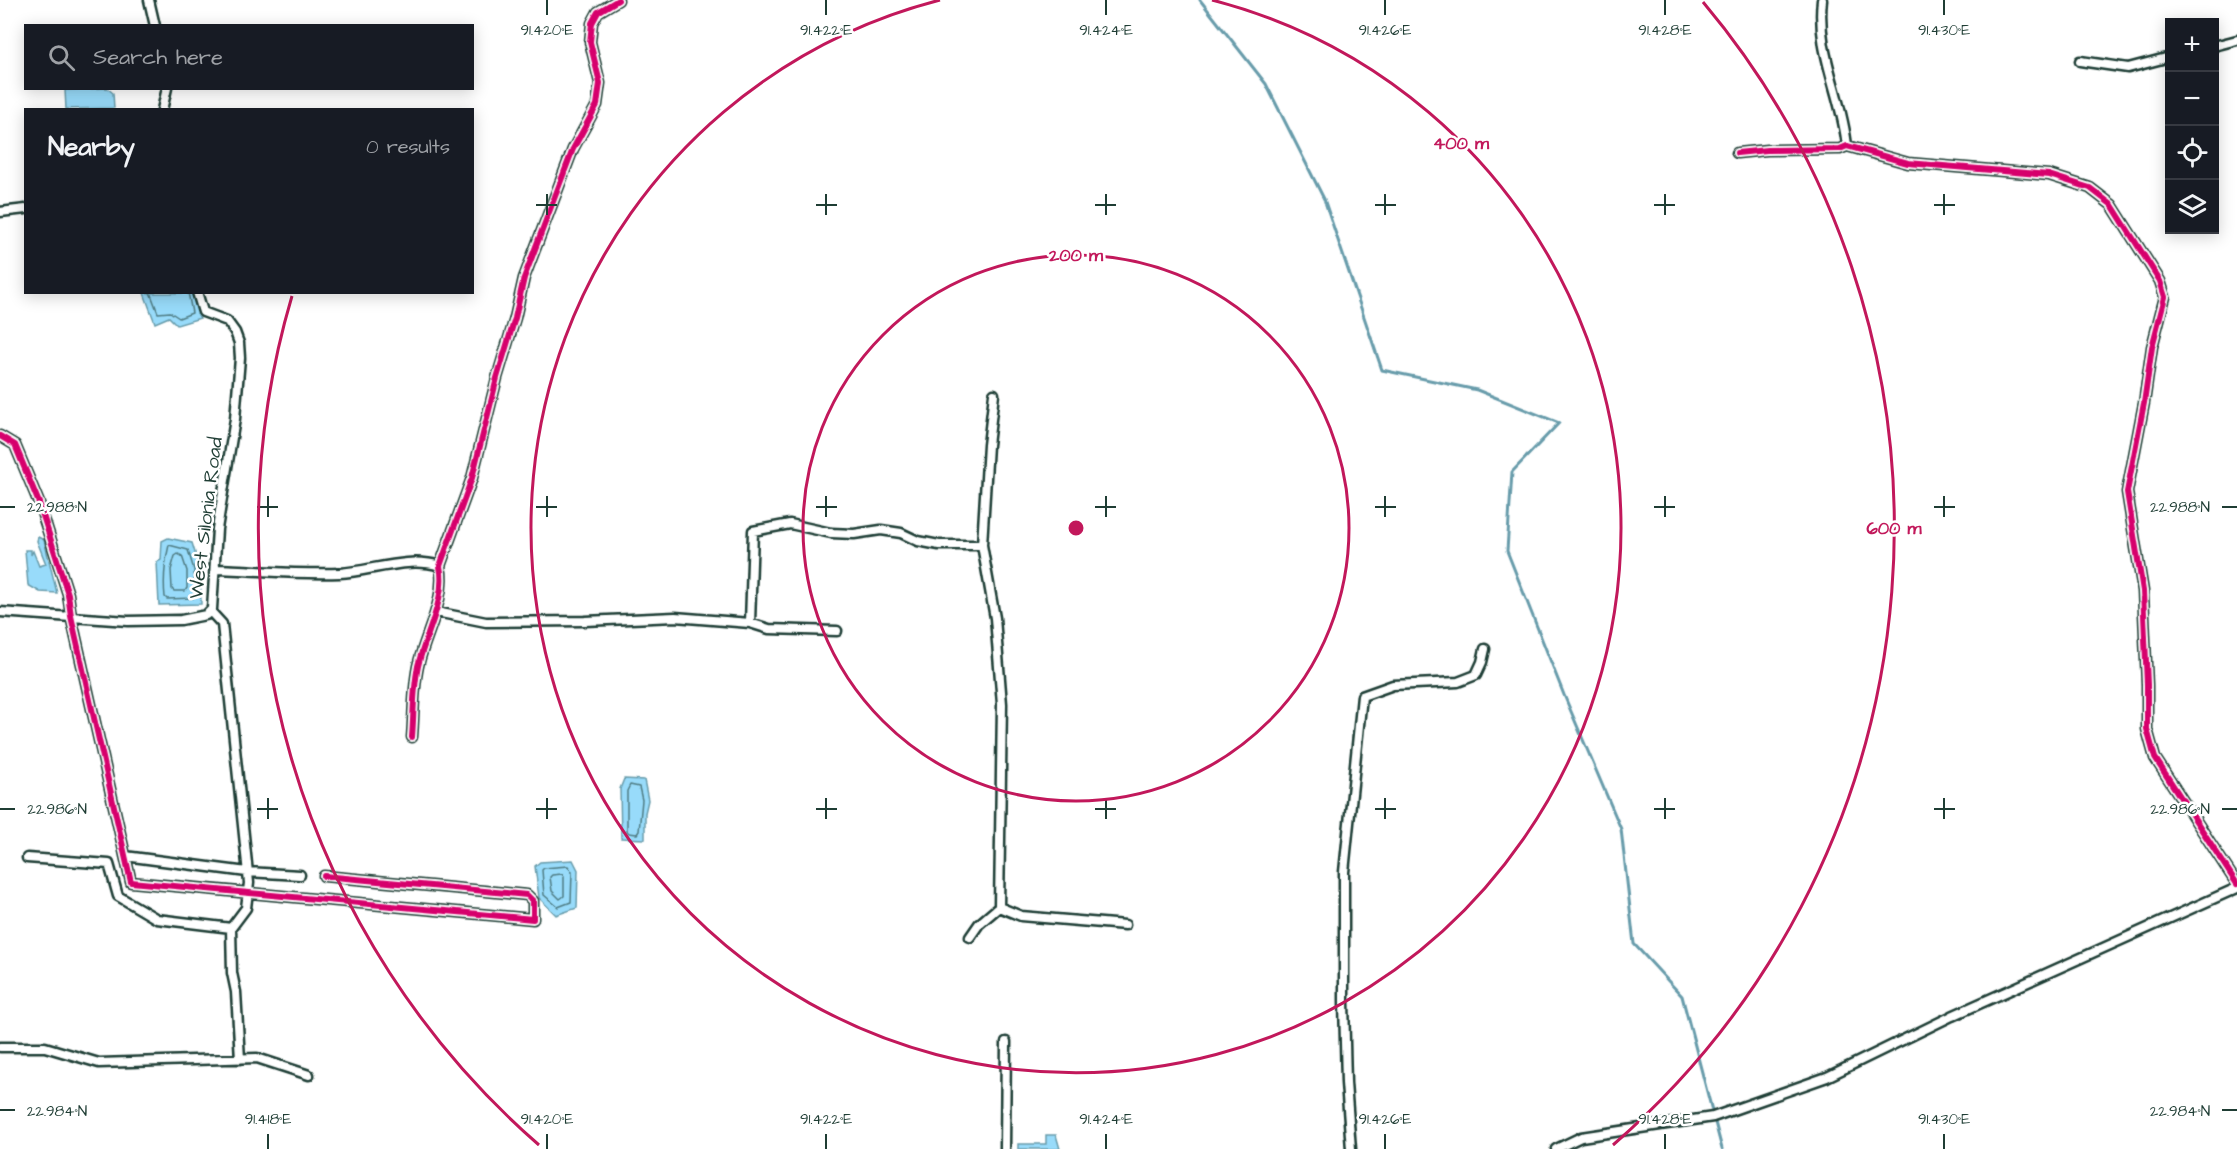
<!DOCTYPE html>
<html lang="en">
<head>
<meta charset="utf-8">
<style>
  body { margin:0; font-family:"Architects Daughter",sans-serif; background:#242831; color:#f1f3f6 }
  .controls { position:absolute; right:18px; top:18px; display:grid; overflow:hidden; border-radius:0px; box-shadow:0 3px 15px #0003 }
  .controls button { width:54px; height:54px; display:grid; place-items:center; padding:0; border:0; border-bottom:2px solid #363941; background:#171b24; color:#f1f3f6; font:30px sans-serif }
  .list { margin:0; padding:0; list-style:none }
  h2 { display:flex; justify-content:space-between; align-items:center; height:78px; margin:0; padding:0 24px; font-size:26px }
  h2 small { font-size:20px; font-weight:400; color:#9ea1a6 }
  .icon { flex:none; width:33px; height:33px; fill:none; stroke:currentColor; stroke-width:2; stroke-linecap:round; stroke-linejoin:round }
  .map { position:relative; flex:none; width:2237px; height:1149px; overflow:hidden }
  .search { position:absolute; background:#171b24; box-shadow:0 3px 15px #0003; left:24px; top:24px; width:450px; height:66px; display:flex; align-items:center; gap:15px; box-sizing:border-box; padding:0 21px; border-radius:0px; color:#9ea1a6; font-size:22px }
  .panel { position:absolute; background:#171b24; box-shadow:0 3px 15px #0003; left:24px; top:108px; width:450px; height:186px; border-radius:0px }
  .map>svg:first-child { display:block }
  .water { fill:#98dbfa; stroke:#689cab; stroke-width:1.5 }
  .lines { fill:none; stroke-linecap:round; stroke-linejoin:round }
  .shore { stroke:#4f7c83; stroke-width:1.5 }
  .stream { stroke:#689cab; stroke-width:3 }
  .minor-casing { stroke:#1f3d34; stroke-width:13 }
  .minor { stroke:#fff; stroke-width:8 }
  .cycleway-casing { stroke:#fff; stroke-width:10 }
  .cycleway { stroke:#d6006c; stroke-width:6 }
  .ticks { fill:none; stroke:#1f3d34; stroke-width:2 }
  .ring { fill:none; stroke:#c2185b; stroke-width:3 }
  .labels { text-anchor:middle; stroke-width:5; stroke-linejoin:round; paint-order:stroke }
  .street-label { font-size:20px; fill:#1f3d34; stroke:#fff }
  .ticks-label { font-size:15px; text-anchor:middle; fill:#1f3d34; stroke:#fff; stroke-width:5; stroke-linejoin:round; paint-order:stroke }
  .centre { fill:#c2185b; stroke:#fff; stroke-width:3 }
  .ring-label { font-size:18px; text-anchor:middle; font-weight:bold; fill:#c2185b; stroke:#fff; stroke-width:5; stroke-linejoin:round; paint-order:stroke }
</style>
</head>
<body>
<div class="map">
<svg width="2237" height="1149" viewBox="0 0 2237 1149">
  <rect width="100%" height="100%" fill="#fff"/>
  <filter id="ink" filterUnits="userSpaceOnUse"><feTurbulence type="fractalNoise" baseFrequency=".0167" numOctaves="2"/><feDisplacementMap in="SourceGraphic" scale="12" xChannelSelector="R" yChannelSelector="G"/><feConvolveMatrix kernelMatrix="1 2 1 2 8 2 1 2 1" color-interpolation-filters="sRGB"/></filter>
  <g filter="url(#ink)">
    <path class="water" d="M107,88L113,93L114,108L66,109L65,90Z
      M144,293H193L200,318L177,325L169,317L155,323Z
      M38,537L44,540L57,593L40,592L28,585L25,550H31V555L33,551L39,566L46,564L37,541Z
      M168,538L192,543L200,569L201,604L159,605L157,562L161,560L162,541Z
      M624,779L644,780L648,800L645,813V839L621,838L620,789Z
      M573,860L578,870L577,908L556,915L539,898L535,866L540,862Z
      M1046,1135H1056L1060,1149H1018V1144H1046Z"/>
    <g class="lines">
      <path class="shore" d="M150,292L158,313L170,312L179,318L192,313L188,292
        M169,545L188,550L194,570L195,595L193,598L167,599L165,597C163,579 165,562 169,545Z
        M178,554L182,556L187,571V588L185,591H174L172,589L171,570L175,556Z
        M630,785L639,787L642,800L639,831L637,834L629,833L627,831V791Z
        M568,866L572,872L571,902L558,907L544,895L542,870L544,868Z
        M562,874L564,877V896L560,899L552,891L550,877L552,875Z"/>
      <path class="stream" d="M1200,0L1266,84L1324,199L1382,370L1477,390L1559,423L1512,472L1507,551L1564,695L1621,829L1634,944L1682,996L1722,1149"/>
      <defs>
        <path id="minor" d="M149,0L155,26
          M1822,0C1816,52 1842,96 1847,146
          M2214,46L2237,40
          M2080,61L2128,68L2170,57
          M162,110L167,88
          M1737,153L1767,150L1840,149L1847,146L1908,163L2049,175L2090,188L2112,205L2160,281L2165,297L2152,347L2144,403L2127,492L2143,591L2147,685V729L2155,758L2237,884
          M0,212L26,209
          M0,436L15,445L39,503L68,594L71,616L131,882L533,919V901L527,895L324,876
          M215,569C256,570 298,575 340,573C372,571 408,556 440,566
          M210,611L222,624L249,883L246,908L231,928L232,973L236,992L240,1059
          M0,612L128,621L181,620L206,615L212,609L217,529L235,419L240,358L239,343L235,332L227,321L203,312L197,292
          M436,612L486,622L585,621L675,617L750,623L769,629L837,631
          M750,623L753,531L790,524L831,533L854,534L881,530L901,533L918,541L939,545H982
          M412,737C414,714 413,684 419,662C426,633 447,597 440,566L472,478L497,378L515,318L524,278L573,149L597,105L600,83L590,42L592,23L598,12L618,0
          M125,856L247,872L300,875
          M27,858L109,864L118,896L157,919L231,928
          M999,907L1021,916L1125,925
          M970,937L979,924L999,907L1002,704L995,618L982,545L988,445L994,394
          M0,1047H45L99,1063L257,1058L309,1075
          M1005,1149L1006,1042
          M1351,1149L1346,1083L1344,1001V872L1362,696L1393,685L1458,682L1476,675L1482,662L1485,649
          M1556,1149L1581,1137L1713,1117L1827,1077L1952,1016L2237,888"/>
      </defs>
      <use href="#minor" class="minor-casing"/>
      <use href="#minor" class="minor"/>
      <defs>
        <path id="cycleway" d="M1737,153L1767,150L1840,149L1847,146L1908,163L2049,175L2090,188L2112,205L2160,281L2165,297L2152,347L2144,403L2127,492L2143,591L2147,685V729L2155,758L2237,884
          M0,436L15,445L39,503L68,594L71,616L131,882L533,919V901L527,895L324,876
          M412,737C414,714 413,684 419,662C426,633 447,597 440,566L472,478L497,378L515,318L524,278L573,149L597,105L600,83L590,42L592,23L598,12L618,0"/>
      </defs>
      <use href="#cycleway" class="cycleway-casing"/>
      <use href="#cycleway" class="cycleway"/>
    </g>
  </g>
  <path class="ticks" d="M547,0V15M826,0V15M1106,0V15M1385,0V15M1665,0V15M1944,0V15M547,194V215M826,194V215M1106,194V215M1385,194V215M1665,194V215M1944,194V215M536,205H557M816,205H837M1095,205H1116M1375,205H1396M1654,205H1675M1934,205H1955M268,496V517M547,496V517M826,496V517M1106,496V517M1385,496V517M1665,496V517M1944,496V517M0,507H15M257,507H278M536,507H557M816,507H837M1095,507H1116M1375,507H1396M1654,507H1675M1934,507H1955M2222,507H2237M268,798V819M547,798V819M826,798V819M1106,798V819M1385,798V819M1665,798V819M1944,798V819M0,809H15M257,809H278M536,809H557M816,809H837M1095,809H1116M1375,809H1396M1654,809H1675M1934,809H1955M2222,809H2237M0,1110H15M2222,1110H2237M268,1134V1149M547,1134V1149M826,1134V1149M1106,1134V1149M1385,1134V1149M1665,1134V1149M1944,1134V1149"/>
  <g class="ring">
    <circle cx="1076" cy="528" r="273"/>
    <path d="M1212 0A545 545 0 1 1 940 0"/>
    <path d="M539 1145A818 818 0 0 1 292 296M1703 2A818 818 0 0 1 1613 1145"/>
  </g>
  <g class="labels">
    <g class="street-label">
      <text transform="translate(205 518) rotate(-83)" y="7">West Silonia Road</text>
    </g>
  </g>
  <g class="ticks-label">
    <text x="547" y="35">91.420°E</text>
    <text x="826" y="35">91.422°E</text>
    <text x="1106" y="35">91.424°E</text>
    <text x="1385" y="35">91.426°E</text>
    <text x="1665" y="35">91.428°E</text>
    <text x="1944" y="35">91.430°E</text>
    <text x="57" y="512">22.988°N</text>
    <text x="2180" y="512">22.988°N</text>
    <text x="57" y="814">22.986°N</text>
    <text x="2180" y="814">22.986°N</text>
    <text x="57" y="1116">22.984°N</text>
    <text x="2180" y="1116">22.984°N</text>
    <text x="268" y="1124">91.418°E</text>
    <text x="547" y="1124">91.420°E</text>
    <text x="826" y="1124">91.422°E</text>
    <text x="1106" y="1124">91.424°E</text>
    <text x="1385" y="1124">91.426°E</text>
    <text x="1665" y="1124">91.428°E</text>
    <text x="1944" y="1124">91.430°E</text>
  </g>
  <circle cx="1076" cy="528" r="9" class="centre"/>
  <g class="ring-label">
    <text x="1461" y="149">400 m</text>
    <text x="1076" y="261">200 m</text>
    <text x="1894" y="534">600 m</text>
  </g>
</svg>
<div class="controls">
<button>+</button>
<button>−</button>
<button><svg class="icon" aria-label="locate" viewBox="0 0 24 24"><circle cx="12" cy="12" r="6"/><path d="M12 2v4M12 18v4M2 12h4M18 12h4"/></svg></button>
<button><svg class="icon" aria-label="layers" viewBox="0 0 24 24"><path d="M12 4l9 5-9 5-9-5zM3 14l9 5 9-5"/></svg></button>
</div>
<div class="search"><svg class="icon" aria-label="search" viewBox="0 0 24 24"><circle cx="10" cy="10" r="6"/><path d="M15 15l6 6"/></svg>Search here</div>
<section class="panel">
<h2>Nearby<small>0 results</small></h2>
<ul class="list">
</ul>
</section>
</div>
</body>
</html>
